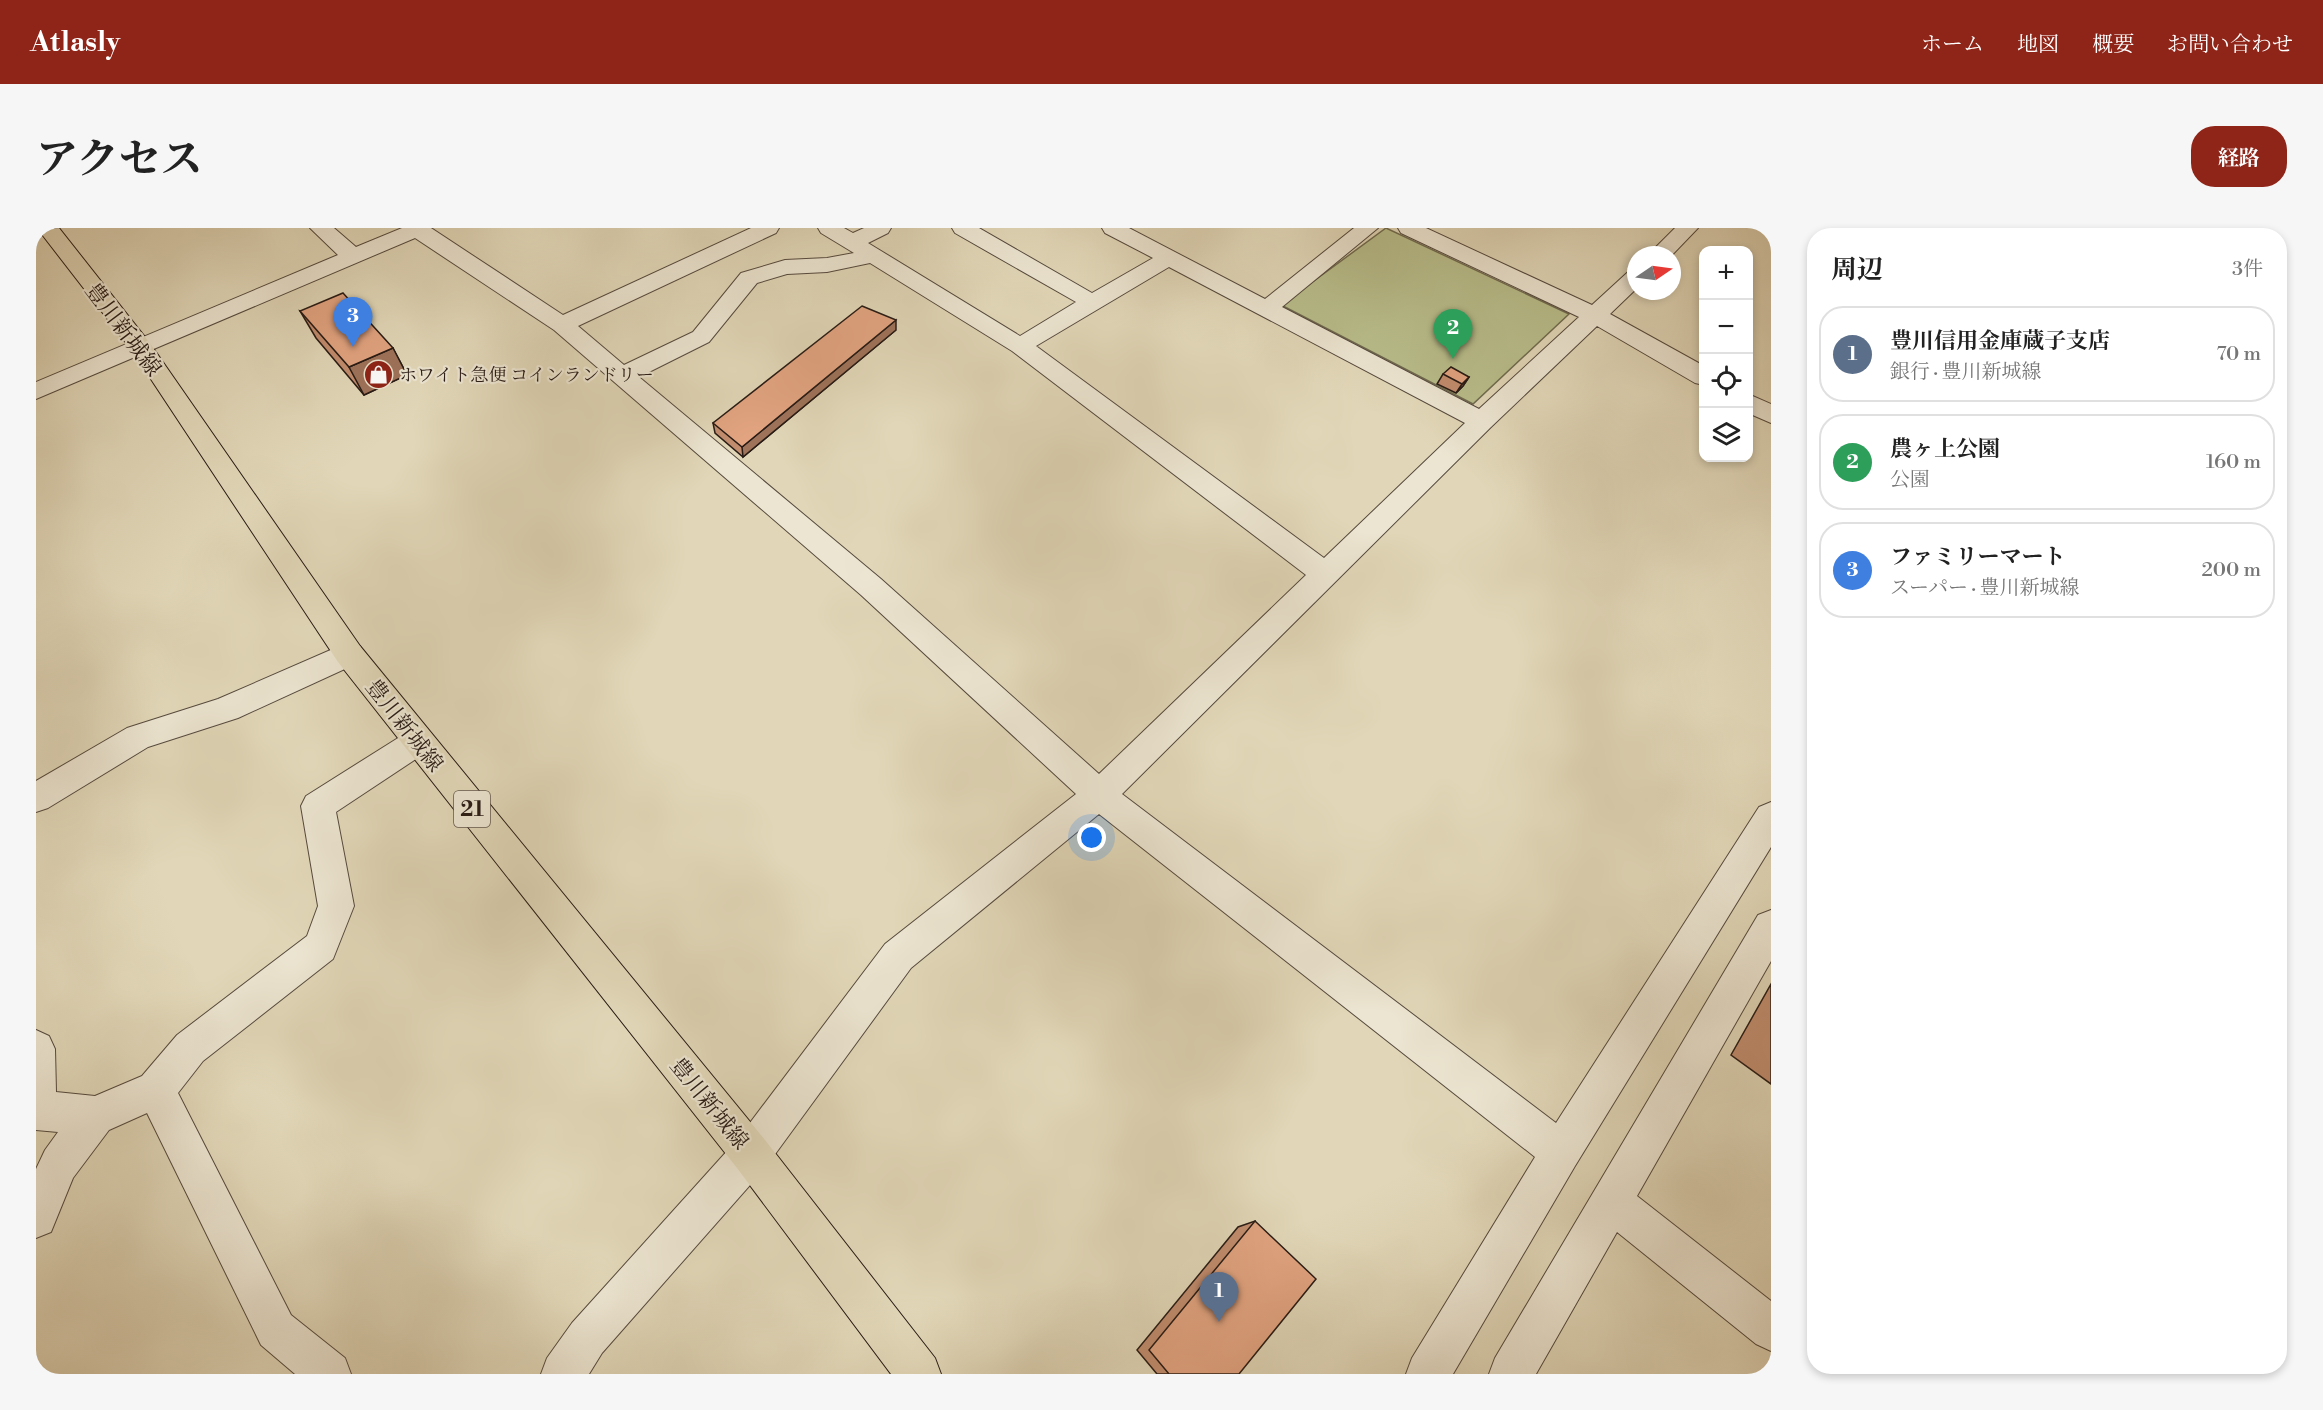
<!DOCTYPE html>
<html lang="ja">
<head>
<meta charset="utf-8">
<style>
  body { margin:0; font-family:"Libre Bodoni","Noto Serif JP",serif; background:#f6f6f6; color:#222 }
  .controls { position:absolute; right:18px; top:18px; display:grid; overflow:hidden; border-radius:12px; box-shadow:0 3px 9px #0003 }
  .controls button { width:54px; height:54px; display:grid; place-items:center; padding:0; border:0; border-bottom:2px solid #e0e0e0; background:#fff; color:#222; font:30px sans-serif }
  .compass { position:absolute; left:1591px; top:18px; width:54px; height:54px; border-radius:50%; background:#fff; box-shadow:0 3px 9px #0003; rotate:77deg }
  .you { position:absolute; left:1056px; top:610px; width:21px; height:21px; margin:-15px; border:4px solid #fff; border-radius:50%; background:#1a73e8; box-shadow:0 0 0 9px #1a73e833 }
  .badge { display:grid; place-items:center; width:39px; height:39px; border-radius:50%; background:#8f2418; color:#fff; font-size:20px; font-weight:700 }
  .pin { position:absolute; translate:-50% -50px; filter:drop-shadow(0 2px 3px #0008) }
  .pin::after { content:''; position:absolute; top:32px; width:21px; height:18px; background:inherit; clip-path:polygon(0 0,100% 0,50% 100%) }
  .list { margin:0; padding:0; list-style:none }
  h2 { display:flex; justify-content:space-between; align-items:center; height:78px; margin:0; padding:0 24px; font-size:26px }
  h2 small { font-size:20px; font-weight:400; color:#767676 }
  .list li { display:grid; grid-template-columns:39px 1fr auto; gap:18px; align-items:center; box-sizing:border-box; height:96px; margin:0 12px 12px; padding:0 12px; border:2px solid #e0e0e0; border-radius:24px }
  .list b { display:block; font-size:22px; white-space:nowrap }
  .list p { margin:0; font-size:20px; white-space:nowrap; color:#767676 }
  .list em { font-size:20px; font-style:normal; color:#767676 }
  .icon { flex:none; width:33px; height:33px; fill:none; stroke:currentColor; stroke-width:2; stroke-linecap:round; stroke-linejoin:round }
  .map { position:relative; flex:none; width:1735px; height:1146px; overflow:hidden; border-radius:24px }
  header { display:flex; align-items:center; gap:36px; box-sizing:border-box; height:84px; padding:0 30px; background:#8f2418; color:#fff }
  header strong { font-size:28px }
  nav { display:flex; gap:33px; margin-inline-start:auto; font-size:21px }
  .intro { display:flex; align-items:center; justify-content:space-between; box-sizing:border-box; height:144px; padding:0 36px }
  h1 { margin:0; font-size:42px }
  .button { padding:15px 27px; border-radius:24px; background:#8f2418; color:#fff; font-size:21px; font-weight:700 }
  main { display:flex; gap:36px; padding:0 36px }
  aside { flex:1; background:#fff; border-radius:24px; box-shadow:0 3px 9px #0003 }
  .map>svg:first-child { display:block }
  .green { fill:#b8bd8b; stroke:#706c50; stroke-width:1.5 }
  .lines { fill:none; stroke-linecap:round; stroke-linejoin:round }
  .minor-casing { stroke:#564a3e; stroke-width:2 }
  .major-casing { stroke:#281b15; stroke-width:2 }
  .minor { fill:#ece5d1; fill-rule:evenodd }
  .major { fill:#e1d7b8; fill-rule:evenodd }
  .wall { fill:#c28d6f; stroke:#281b15; stroke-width:1.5 }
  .shaded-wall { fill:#9e735a; stroke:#281b15; stroke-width:1.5 }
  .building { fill:#e2a481; stroke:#281b15; stroke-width:1.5 }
  .labels { text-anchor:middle; stroke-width:4.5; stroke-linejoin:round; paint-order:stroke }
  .far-poi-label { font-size:18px; fill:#281b15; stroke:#ece5d1; text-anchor:start }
  .shield { fill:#ece5d1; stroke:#63584d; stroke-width:1.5 }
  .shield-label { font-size:21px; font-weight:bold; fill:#281b15 }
  .street-label { font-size:22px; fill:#281b15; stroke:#ece5d1 }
</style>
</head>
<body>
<header>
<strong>Atlasly</strong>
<nav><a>ホーム</a><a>地図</a><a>概要</a><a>お問い合わせ</a></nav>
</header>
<div class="intro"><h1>アクセス</h1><a class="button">経路</a></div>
<main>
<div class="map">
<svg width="1735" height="1146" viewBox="0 0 1735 1146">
  <rect width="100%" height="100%" fill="#e1d7b8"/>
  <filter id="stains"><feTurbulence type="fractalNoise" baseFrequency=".00333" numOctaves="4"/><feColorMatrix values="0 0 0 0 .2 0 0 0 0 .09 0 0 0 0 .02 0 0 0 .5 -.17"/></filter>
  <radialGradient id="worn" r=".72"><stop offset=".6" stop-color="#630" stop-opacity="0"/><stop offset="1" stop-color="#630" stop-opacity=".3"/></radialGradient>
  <path class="green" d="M1350,0L1533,86L1437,176L1245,77Z"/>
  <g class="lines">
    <defs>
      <path id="minor" d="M274,0H298L320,19L366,0H395L527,87L715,0H743L740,5L542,98L588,137L657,104L705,45L749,32L791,30L818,25L785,5L782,0H808L817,5L828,0H855L852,5L832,15L984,108L1040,74L919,5L916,0H943L1056,65L1117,30L1069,5L1066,0H1093L1229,71L1318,0H1342L1246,79L1443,181L1543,89L1365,5L1362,0H1390L1556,77L1592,44L1600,42V61L1574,86L1668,138V157L1659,155L1561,98L1455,199L1086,566L1520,895L1723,579L1735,574V619L1539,938L1417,1146H1370L1376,1130L1499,929L1063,586L875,740L729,940L566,1125L553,1146H505L511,1130L536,1095L701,912L849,716L1040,566L825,367L518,102L379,10L0,171V154L302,27ZM834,35L976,123L1270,347L1063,546L845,351L603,149L673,114L721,55L751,46L791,44ZM1133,39L1429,195L1288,330L1000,118Z
        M1639,0H1662L1636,27H1612Z
        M1712,166L1735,176V195L1712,185Z
        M313,414L324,418L328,426L324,434L202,490L112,519L12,580L0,584V553L91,500L182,471Z
        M381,501L392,505L397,514L392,523L300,584L318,678L297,731L167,833L142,865L255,1087L309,1130L315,1146H259L225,1117L111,885L73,902L37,950L15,1004L0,1010V941L9,922L22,904L0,902V802L13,808L19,821L20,864L59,868L106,848L141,807L271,708L282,678L265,578L270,568L370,505Z
        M1735,682V733L1601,968L1735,1073V1123L1720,1116L1581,1004L1500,1146H1453L1459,1130L1722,687Z"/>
      <path id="major" d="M1,0H23L113,114L324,418L729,912L899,1130L905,1146H855L701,940L302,434L97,124Z"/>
    </defs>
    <use href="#minor" class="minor-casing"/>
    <use href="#major" class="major-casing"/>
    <use href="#minor" class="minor"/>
    <use href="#major" class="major"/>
  </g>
  <path class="wall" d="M264,83L357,120L371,147L328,167L280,110Z
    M860,102L707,229L679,205L677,195Z
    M1407,146L1433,149L1427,158L1420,165L1401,156Z
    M1735,756V856L1695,827Z
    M1219,993L1203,1146H1121L1101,1122L1202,999Z"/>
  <path class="shaded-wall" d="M860,92V102L707,229L706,219Z
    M357,120L371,147L328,167L313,139Z
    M1433,149L1427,158L1420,165L1426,156Z"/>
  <path class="building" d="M307,65L357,120L313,139L264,83Z
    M826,78L860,92L706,219L677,195Z
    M1415,139L1433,149L1426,156L1407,146Z
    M1219,993L1280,1051L1203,1146H1133L1113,1122Z"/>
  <defs>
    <symbol id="shop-disc" viewBox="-11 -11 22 22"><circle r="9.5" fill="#8f2418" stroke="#ece5d1"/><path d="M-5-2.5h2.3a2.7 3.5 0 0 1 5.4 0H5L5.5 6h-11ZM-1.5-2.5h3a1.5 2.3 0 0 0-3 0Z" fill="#fff"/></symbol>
  </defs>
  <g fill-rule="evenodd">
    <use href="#shop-disc" x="326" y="130" width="33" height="33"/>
  </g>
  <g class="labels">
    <g class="far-poi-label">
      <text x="363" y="153">ホワイト急便 コインランドリー</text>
    </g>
    <rect class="shield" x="418" y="563" width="36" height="36" rx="4.5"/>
    <g class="shield-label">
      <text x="436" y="588">21</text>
    </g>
    <g class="street-label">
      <text transform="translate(88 101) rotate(53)" y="8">豊川新城線</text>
      <text transform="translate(369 497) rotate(52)" y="8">豊川新城線</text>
      <text transform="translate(674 875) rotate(51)" y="8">豊川新城線</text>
    </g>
  </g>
  <rect width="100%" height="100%" filter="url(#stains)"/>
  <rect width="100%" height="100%" fill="url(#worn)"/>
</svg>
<div class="controls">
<button>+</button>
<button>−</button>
<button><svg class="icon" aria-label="locate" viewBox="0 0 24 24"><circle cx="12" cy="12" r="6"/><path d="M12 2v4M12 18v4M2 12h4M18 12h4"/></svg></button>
<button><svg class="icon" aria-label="layers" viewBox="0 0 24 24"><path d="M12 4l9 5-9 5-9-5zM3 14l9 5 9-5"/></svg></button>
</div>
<svg class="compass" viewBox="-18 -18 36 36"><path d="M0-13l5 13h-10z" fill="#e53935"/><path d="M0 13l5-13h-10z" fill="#767676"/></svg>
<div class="you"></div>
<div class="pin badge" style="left:1183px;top:1094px;background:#5c6f8a">1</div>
<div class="pin badge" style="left:1417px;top:131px;background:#2e9e5b">2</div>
<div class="pin badge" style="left:317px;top:119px;background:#3f7fe0">3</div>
</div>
<aside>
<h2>周辺<small>3件</small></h2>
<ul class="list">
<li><span class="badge" style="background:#5c6f8a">1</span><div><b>豊川信用金庫蔵子支店</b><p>銀行 · 豊川新城線</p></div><em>70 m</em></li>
<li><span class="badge" style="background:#2e9e5b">2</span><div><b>農ヶ上公園</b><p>公園</p></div><em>160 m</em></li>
<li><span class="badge" style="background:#3f7fe0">3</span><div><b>ファミリーマート</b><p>スーパー · 豊川新城線</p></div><em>200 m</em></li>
</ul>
</aside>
</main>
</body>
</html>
